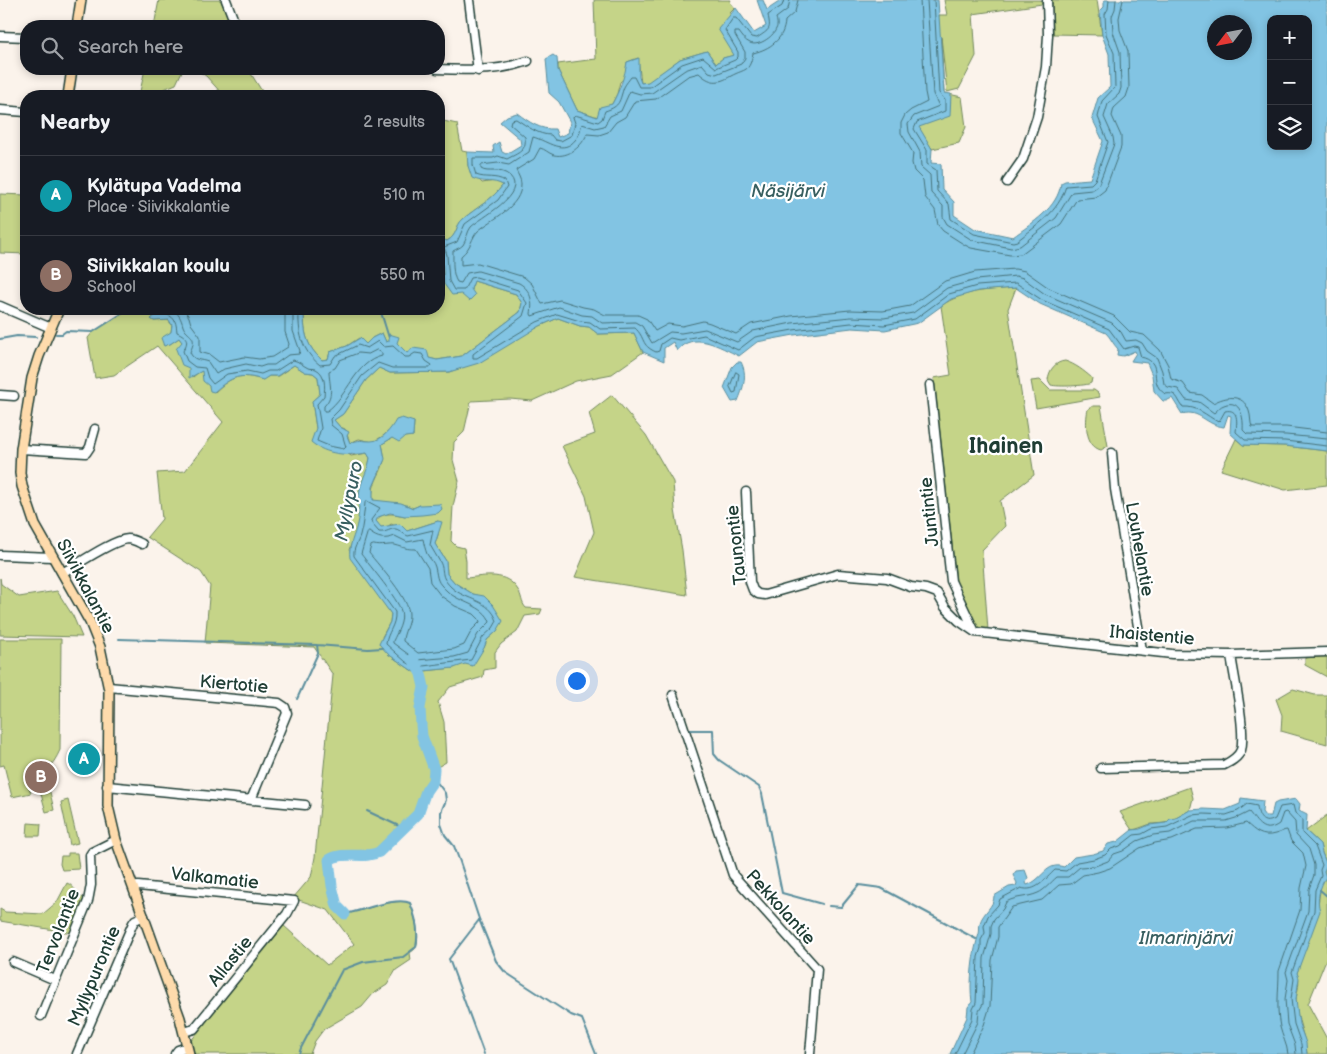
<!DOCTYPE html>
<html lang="en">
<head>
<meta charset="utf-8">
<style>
  body { margin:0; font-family:"Balsamiq Sans",sans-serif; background:#20242c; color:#f1f3f6 }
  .controls { position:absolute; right:15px; top:15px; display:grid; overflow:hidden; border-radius:10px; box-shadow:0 2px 8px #0003 }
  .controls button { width:45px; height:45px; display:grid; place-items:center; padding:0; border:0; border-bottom:1px solid #363941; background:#171b24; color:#f1f3f6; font:25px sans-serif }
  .compass { position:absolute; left:1207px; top:15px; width:45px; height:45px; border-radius:50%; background:#171b24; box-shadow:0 2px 8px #0003; rotate:238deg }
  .you { position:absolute; left:576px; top:680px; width:18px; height:18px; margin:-12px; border:4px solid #fff; border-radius:50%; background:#1a73e8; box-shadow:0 0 0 8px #1a73e833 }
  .badge { display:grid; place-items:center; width:32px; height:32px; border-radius:50%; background:#ea580c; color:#fff; font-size:16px; font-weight:700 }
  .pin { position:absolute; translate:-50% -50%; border:2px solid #fff; box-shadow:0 1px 5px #0006 }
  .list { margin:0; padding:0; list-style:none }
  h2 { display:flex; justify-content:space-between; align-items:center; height:65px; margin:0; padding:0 20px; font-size:21px }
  h2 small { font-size:16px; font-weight:400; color:#9ea1a6 }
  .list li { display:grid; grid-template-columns:32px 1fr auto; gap:15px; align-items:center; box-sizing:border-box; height:80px; padding:0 20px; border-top:1px solid #363941 }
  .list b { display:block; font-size:19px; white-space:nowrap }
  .list p { margin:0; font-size:16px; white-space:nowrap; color:#9ea1a6 }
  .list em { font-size:16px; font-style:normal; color:#9ea1a6 }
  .icon { flex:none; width:28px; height:28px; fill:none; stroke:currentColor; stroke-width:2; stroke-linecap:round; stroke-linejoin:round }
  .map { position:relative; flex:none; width:1327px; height:1054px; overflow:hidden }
  .search { position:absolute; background:#171b24; box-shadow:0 2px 8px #0003; left:20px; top:20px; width:425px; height:55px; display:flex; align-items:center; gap:12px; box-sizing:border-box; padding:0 18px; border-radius:20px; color:#9ea1a6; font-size:19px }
  .panel { position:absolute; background:#171b24; box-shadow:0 2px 8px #0003; left:20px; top:90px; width:425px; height:225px; border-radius:20px }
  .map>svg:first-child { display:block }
  .green { fill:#c5d488; stroke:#72885e }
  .water { fill:#82c4e3; stroke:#5a8e9d; fill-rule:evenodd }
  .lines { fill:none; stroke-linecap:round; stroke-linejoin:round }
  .shore { stroke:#47737a; stroke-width:1 }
  .stream { stroke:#5a8e9d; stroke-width:2 }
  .river { stroke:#82c4e3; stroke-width:11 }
  .minor-casing { stroke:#1f3d34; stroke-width:11 }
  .major-casing { stroke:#1f3d34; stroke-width:12 }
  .minor { stroke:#fff; stroke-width:8 }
  .major { stroke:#fedbac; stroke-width:9 }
  .labels { text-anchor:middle; stroke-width:4.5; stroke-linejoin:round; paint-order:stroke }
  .street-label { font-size:18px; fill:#1f3d34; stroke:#fff }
  .water-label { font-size:19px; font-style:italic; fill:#385f60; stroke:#fff }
  .district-label { font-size:22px; font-weight:bold; fill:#1f3d34; stroke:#fff }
</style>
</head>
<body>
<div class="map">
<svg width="1327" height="1054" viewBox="0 0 1327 1054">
  <rect width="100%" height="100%" fill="#fbf3eb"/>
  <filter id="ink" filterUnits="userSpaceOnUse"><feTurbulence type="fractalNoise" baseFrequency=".02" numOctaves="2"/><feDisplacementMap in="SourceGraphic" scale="10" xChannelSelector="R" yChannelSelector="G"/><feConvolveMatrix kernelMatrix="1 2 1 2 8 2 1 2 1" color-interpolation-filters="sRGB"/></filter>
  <g filter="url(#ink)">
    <path class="green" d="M159,0H221L231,26H154Z
      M594,0H731L730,2L735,8L730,13L735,55L723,58L716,64L707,51L680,59L648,83H641L638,58L627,62L625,78L620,82L617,94L612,104L598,117L577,110L558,70V64L596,59Z
      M944,0H1041L1042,4L973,14L976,56L959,89L947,92L941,37L944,93L962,97L966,127L959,143L932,149L918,127L939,15H947Z
      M1052,0H1097L1102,35L1053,34Z
      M145,69H183L176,84L159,91L158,96H139Z
      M195,69H248L265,96H224L206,76Z
      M439,120L457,124L462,151L467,152L468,166L482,183L495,181L503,185C491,201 477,207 463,219C455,226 458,235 447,241L439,238Z
      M0,194L26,195V254L0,253Z
      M439,253L442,255V267L471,289L474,281L516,294L522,303L520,312L462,356L437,360L407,353L397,343L386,342L382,333L372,338L366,344L359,338L347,346L330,352L328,359L322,360C305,345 304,331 304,309H439Z
      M1016,288L1008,309L1034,475L1000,501L1005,526L982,550L988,630L977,627L956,582L934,378L951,375L941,306C963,290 990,290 1016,288Z
      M129,309H163L151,319L154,321L168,320L172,325L171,332L163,345L170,344L179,338L182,342L193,377L199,372L202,371L209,386L215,392C232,376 240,373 262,380L269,376H278L294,365L305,372L313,373L318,377L320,394L312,401L316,428L351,456L367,453L370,458L368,469L360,487L359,518L354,537L349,550L391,614L390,622L382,637L388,654L414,672L454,668L484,648L487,640L497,631L493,605L484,597L473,594L455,583L447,574L446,561L435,544L438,535V521L407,531L391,524L386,528L380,527L376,521C382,511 395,514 405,516L420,505L413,508C401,501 387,504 373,500C370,485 381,475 384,461C385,456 383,449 382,444L392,438L413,436L414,422L391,429L383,436L373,442L359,439L350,443L345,429L340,427L334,420L343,414L366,380L379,368L390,373L449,372L463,367L540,326L558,318L580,326L589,327L598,334L634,333L643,352L612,374L576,381L532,401L510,399L471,401L464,432L454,442L453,460L459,481L453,506L451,541L456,546L464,548L466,561V578C486,576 506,571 518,590C522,596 521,603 526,608L542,609L540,614L525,616L517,632L501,644L495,652V668L484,670L483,677L450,687L438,702L444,722L446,762L434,769L433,781L426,791L418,814L379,852C363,860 345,850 329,860C330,879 331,901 345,914C362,911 397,897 410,903C414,913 421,937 416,947C415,950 412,951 410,953L411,960L396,970L387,985L373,994L362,1007L324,1029L315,1041L310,1054H192L190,1042L283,925L327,965L354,944L328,910L293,898L311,877L315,857L333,675L314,647L205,643L210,586L201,572L147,537L162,519L157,473L185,471L223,422L157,346L114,375L95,378L88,338L93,332Z
      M1065,361C1075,364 1084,371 1092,378L1091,383C1087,386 1057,387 1051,385L1048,380C1049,370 1055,362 1065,361Z
      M1040,380L1050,390H1094L1098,393L1100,397L1036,408L1031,381Z
      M612,395L646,435L673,482L675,510L682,550L687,595L575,577L594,532L586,496L562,446L595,434L589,413Z
      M1093,406H1101L1108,446L1101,450C1085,446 1085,422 1088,409Z
      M1236,439L1243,445L1285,446L1327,451V485L1285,490L1221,470Z
      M0,578L1,584L19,597L57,591L73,616L82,637L0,635Z
      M0,639H61L60,750C53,766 43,777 26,780L31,793L12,797L4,765L0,766Z
      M1327,656V677L1305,665V658Z
      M1293,689L1315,695H1327V744L1281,731L1282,715L1276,699Z
      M1190,787L1193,798L1190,810C1182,815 1173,820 1164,823C1159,824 1153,823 1148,825C1142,827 1138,829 1132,830L1120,812Z
      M50,792L54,810L46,812L41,794Z
      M68,800L78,843L70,845L61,802Z
      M1327,815V865L1322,853L1320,844L1306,831Z
      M28,823L41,824L40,836H27Z
      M68,853H77L79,869L62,870L60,864L61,856H68Z
      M1327,866V957L1308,1004L1327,1039V1054H1307C1305,1035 1296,1019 1296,1000C1297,991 1301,982 1297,973L1318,905L1321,884L1326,877L1324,871Z
      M67,883C75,886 77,896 85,899L72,933L0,921V909L5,912L43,914L57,902Z"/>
    <path class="water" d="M757,0H763L767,10L782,0H938L944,93L951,94L950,116L919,127L932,149L931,163L941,164L942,189L954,202V215L975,229L1013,237C1032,223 1058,208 1061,183L1065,181L1090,179L1103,141L1092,118L1098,98L1110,87L1109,54L1102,35L1100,11L1104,7V0H1327V451L1285,446L1243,445L1230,433L1231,416L1228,415L1224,427C1205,425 1200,409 1182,414L1172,398L1166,401H1163L1154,391L1152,375L1147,363L1131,361L1136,353L1135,351L1123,356L1117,355L1118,349C1113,344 1111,338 1106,333L1040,304L1016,288L978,291L951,299L918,323L885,330L852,328L794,335L757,342L739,356C720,347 693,330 677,351L673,342L664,348V361L643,352L634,333L598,334L589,327L580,326L558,318L540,326L479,363L449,372L390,373L379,368L366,380L343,414L334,420L340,427L349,432L347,436L350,443C360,439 361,441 371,441C382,441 391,429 396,420L402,418L414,422L413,436L405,437L399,442L392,438L382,444L385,459L373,487V500L401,503L413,508L420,505L440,504L442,509L438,513L422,515L405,516L390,513L378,517L376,521L381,527L400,524L407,531L438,521L442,522L435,544L446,561L447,574L455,583L473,594L484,596L493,605L503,621L497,631L487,640L484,648L473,666L465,664L454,668L414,672L388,654L379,644L390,622L391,614L350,558C348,546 355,535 357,524C360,512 358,499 360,488C363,477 368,470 370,458L367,453C348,456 326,455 311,442L316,428L312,401L320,394L318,377L313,373L305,372L294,365L277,376H269L263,380C240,373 232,376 214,392L210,391L209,386L203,381L202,371L189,378V368L182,365L176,349L182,342L179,338L170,344L164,346L161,338L171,332L172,325L169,320L154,321L151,319L163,309H304C304,331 305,345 322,360L328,359L330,352L347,346L360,338L366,344L372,338L382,333L386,342L389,341V334L399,337L397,343L407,353L413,348L427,350L429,358L437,360L462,356L520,312L522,303L516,294L474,281L471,289L475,295L469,301L461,294L452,295L444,284L442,255L439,253V238L447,241C458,235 455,226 463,219C477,207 492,200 503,185C492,179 485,184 472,178L468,166L467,152L494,153L493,146L499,142L502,152L506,154L521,145L520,139L500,122L507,116L517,113C529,122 540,130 555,129L558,137L568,133L570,122L559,102L549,93L546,59L553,55L557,58L558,70L577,110L597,117L600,107L612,104C619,91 625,76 627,62L639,58V77L641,83L648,82L680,59L707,51L716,64L723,58L734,55L718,29L736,8L754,33L766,26ZM1271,19H1308V146H1271ZM1244,22V52H1214V22Z
      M737,362H741C748,375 743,389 738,401L732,402L724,388L732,367Z
      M1241,798L1263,801L1262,812L1265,816H1271L1274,804L1278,802L1296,799L1300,804L1299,811L1307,815L1306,831L1320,844L1322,853L1327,865L1324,871L1326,877C1320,887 1316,899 1320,911L1297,973L1299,978L1296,999L1299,1024L1306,1043L1307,1054H950L967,1017L968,1007L972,1002C969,984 973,950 979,934C980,930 979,926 980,923C983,912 994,907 994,896L1009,887L1016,886L1017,883L1013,875L1016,871L1025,870L1028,878L1026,883L1027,885C1043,880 1046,861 1064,867L1074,857L1093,854L1103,851L1108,844L1117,842L1132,830L1140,829L1149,825L1166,823L1170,819L1176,818L1190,810L1204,809L1225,810L1240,804Z"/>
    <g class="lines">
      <path class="shore" d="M784,0L782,6L768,15C771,30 770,29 757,38L751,37L736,18H733L725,30L738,52V57L735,60L716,68L703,57L682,64L650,87H639L634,77H631C629,80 626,83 624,87C619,101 621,106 605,111L602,119L598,122L575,115L573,117L575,123L572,135L561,141L555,140L551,135C538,135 527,126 516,119L511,120L510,124L525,137C527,151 518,153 507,159L498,156L493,158H473V165L476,175C486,179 495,175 505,181L507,187L498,200L465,224L457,242L444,247L447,255L449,281L454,290H464L470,278L476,277L518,290L527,303L523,316L473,354V358H477L537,322L557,314L580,321L590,322L600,329L635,328C646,338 640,345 656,352L659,351L661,344L670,338L679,340L704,335L738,350L755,337L793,330L851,323L884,325L915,319L949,294L977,286L1016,283L1042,300L1109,329L1124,349L1134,346L1138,347L1141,357C1162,362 1151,376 1159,388C1160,390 1163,392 1165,394C1178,392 1176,398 1183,407C1197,406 1206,415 1218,422L1220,420L1225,411C1239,408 1237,422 1236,432L1245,440L1285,441L1327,446
        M790,0L788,9L776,18C777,21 778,26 776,29C773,37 758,47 750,43C745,41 742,36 739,32H735V35L745,52V58L741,64L716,74L709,72L702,64L685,70L652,93L640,94L630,91L621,111L610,116L604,126L595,128L582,124C580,129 580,135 576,139C563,156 548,141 533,137L529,152L509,165L498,163L481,165V169C488,174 500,167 510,176C528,194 480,218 471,227C467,232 467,239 463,245C460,248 456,249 453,251C453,262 452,274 457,282L461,283L467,273L478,271L519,283C531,290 533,301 531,314L532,316L559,307L582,315L592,316L602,323L635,322L642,326L652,343L670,332L681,333L705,329L737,342L753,331L792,323L851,317L884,318L913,313L947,288L976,280L1016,276L1023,278L1045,294L1112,323L1121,332L1126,341L1136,340L1142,343L1147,351L1157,358L1162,371L1164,384L1168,387L1178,389L1186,400L1199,402L1214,413C1218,410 1220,406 1224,405C1241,398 1244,419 1243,430L1247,434L1286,435L1327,439
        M798,0L795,12L785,21C784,39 770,49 753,53C749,73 746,68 731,76C718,84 710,83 699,73L688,76L656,99L635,101L625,117L616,122L608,132L599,135L587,134C582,146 569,158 554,155C548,153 545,149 540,148L534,159L516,170C518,175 521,179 521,184C522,206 492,219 478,231C471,238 472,247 461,256V265L478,263L524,277L532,284L542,304L560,300L583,307L594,309L605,315H638L647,319L655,331L668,324L682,326L703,321L710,323L736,334L751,324L791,316L850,310L883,311L910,306L945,281L975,272L1015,269L1025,271L1049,288L1114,316L1130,332L1144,335L1160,350L1168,365L1171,379L1183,383L1190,393L1202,395L1213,403C1226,396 1243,393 1249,411C1251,416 1250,422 1252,427H1286L1327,432
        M920,0L925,92L927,102L911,110L905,115L901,123V133L913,153L912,163L914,171L923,180L925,197L935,210L938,225L943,231L965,245L971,248L1010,255L1021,254L1061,224L1077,199L1096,197L1105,190L1121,147V136L1112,116L1114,108L1126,97L1129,88L1128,51L1120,30L1119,18L1123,0
        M927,0L933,94L939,106L914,116L908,124L909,132L920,152L921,167L930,175L931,193L943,206V217L947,224L972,240L1011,248L1020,246L1056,218L1072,192L1092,190L1098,186L1114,144L1113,137L1104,117L1108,104L1119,94L1121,88L1120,52L1113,32L1112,16L1115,9L1116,0
        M934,0L939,93L945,100V111L917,122L914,129L927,150V164L936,170L937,191L949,204L951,219L974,234L1013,242L1017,241C1038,224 1058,213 1066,186L1091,184L1095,180L1108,142L1098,117L1102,101L1115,87L1114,53L1106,34L1105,14L1108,9L1109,0
        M166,309V314C176,318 176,323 177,332C188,337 189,341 183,351L187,361L195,367L205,368L208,378L213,384L227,374L247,371L261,374L268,371H276L293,360C299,361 302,365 308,368C310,369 314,368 316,369C326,374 325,387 324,396L317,404L321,428L317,441L329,446L344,449L346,447L342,434L331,425L330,419L339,410L362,376L378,363L392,368H430L432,365L426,361L422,354L415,353L409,357H405L393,346L384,347L378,341L367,348L358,345L335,356L330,364L320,365C301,350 298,332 299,309
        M172,309C179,314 181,318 183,326C187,337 199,334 190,352C193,361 200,359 208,362L216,374L224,369L246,364L260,367L266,365H274L288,355L299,354L300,351L293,331V309
        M184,309L189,317L191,324L200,336V352L210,355L219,362L244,357L259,359L272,357L288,347L289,344L285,332V309
        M377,350L382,353V356C355,362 348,396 327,411H324V406C335,395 329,384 329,371L335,368L340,360L358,353L368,354Z
        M736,372L739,374L736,392L733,393L730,387Z
        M367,501L380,508L371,520L372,524L379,532C387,533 390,528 396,529C400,530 403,534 408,536L433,530L430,545C433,551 437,556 440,562C445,572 439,575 451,587C466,601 490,599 497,621L493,628L483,637L471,660L415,667L406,662L386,644C387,632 396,626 395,612L354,556C353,548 358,543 360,536C363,525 364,514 365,503Z
        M369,532C378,539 385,540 395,536L407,542L423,539C424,544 425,549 427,554C429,558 434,562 435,567C438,580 436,581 447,591C459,603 485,605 490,622L478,634L468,653L454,657L416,660L393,643V641C397,632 404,622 401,611C398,599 370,566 361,554L367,534Z
        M374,545C381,547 390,544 395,545C406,548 405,549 416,549L428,568L430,582L441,596L455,606L474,614L479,619L480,622L472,630L464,645L454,649L418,653L403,641C403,633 409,625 409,615C410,599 379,566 369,553L371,546Z
        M955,1054L972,1019L973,1009L976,1003L978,957L981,948V940L985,933L984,926L988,916L998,905L1000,899L1021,888C1036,893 1045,879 1055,870L1066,871L1077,862L1094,859L1105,855L1111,849L1120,846L1134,835L1142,834L1151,829L1167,827L1192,815L1204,814L1226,815L1238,811L1247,804L1257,806C1258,816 1262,826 1275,819L1280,807L1293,805L1295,813L1302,819V833L1315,846L1322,865L1320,870L1321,876L1315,890L1314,911L1292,972L1294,979L1291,999L1294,1024L1301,1044L1302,1054
        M962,1054L978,1022L979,1011L983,1004L984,958L991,934V926L994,919L1003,909L1006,902C1017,896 1027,898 1038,893C1045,890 1051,882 1057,877H1068L1080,867L1095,866L1108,861L1114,854L1123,851L1137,841L1153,835L1170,833L1194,821H1226L1239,817L1249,812C1257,822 1263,835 1279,824L1283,813L1286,812L1295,822L1296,835L1309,849L1314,865V875L1309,889L1308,911L1286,972L1288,980L1285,999L1287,1024L1295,1045L1296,1054
        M970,1054L984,1025L990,1006L992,960L998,937V927L1012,907L1042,900L1059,885L1071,884L1083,875L1098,872L1110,868L1140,848L1155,843L1172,840L1197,829L1227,828L1246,823C1255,831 1262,838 1275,834C1280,833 1283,830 1287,830L1291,841L1303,853L1306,866L1301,888L1300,910L1279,971C1279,990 1276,1008 1280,1027C1282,1036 1287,1044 1288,1054"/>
      <path class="stream" d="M380,309L389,338
        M56,334H62L66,331L93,332L129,309
        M0,339L17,336L36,337
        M119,639L317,645L368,649L382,648
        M297,699L318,653L317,645
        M690,730H713L714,754L719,760L759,787L762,794L782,893L822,904
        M433,777L445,793L446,800L441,812V824L445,835L454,846L460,862L479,919L496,961L505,972L571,1015L582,1019L596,1054
        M367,811L403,828
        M1320,890L1327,896
        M829,906L841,907L859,885L881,888L976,939
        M479,920L449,959L484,1054
        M299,1054L301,1048L342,970L363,962L403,957L416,947C419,932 416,917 410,903C397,896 362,911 345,914"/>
      <path class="river" d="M345,914L337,906L332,886L329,860C345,850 363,860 379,852L418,814L426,791L433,781L434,769L422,736L421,725L420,708L424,687L421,674L413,659"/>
      <defs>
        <path id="minor" d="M226,0L236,26
          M469,0L478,71
          M0,36L26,37
          M437,69C469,70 498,72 528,61
          M0,110L26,112
          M1007,182L1023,159L1037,117L1046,67L1048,35L1047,0
          M0,306L51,328
          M930,385L951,581L975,632
          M0,395L14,396
          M21,449L86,453L90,447L95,429
          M1112,453L1115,489L1142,650
          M746,492L750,582L753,590L758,594L765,595L838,574L887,578L911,587L926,589L937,593L945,607L959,621L975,632L1172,654L1231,655L1327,652
          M0,555L52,557
          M62,573C77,565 112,540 128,539C133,539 138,542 142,544
          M109,687L279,703L285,707L287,713L251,800
          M673,695L733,875L817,969L810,1054
          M1101,768L1224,765C1230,762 1238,758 1241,750C1246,730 1234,677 1231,655
          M107,786L305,805
          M134,887L138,886L294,901L287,914L194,1029L184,1032
          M13,962L55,980
          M41,1016L88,901L91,885L90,855L92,852L116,840
          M77,1054L133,923L135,920L144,916
          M175,1054L178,1050L187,1047"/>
        <path id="major" d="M77,26L81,0
          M68,96L72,69
          M59,309L39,356L32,378L21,449L20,473L22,486L35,525L90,622L100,647L109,690L108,806L116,840L180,1018L189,1054"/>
      </defs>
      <use href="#minor" class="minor-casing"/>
      <use href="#major" class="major-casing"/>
      <use href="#minor" class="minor"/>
      <use href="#major" class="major"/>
    </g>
  </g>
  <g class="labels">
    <g class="street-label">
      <text transform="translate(929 512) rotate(-96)" y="6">Juntintie</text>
      <text transform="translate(736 545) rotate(-96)" y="6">Taunontie</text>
      <text transform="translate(1140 549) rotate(80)" y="6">Louhelantie</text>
      <text transform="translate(86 586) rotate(62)" y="6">Siivikkalantie</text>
      <text transform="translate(1152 635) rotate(5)" y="6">Ihaistentie</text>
      <text transform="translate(234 684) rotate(5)" y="6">Kiertotie</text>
      <text transform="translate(215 878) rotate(6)" y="6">Valkamatie</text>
      <text transform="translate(781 907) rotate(48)" y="6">Pekkolantie</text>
      <text transform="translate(58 931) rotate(-69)" y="6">Tervolantie</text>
      <text transform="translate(230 961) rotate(-51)" y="6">Allastie</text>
      <text transform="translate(94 976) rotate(-67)" y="6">Myllypurontie</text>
    </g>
    <g class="water-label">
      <text x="788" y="197">Näsijärvi</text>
      <text transform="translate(348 501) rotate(-79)" y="7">Myllypuro</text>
      <text x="1186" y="944">Ilmarinjärvi</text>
    </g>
    <g class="district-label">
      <text x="1006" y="453">Ihainen</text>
    </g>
  </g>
</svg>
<div class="controls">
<button>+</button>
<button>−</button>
<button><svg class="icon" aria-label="layers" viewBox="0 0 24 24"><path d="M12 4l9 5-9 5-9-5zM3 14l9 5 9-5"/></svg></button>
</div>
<svg class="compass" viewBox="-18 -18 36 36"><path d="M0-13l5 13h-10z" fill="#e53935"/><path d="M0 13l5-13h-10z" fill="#9ea1a6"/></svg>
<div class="you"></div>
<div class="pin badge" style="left:84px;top:759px;background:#0f9aa8">A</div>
<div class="pin badge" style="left:41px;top:777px;background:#8d6e63">B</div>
<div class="search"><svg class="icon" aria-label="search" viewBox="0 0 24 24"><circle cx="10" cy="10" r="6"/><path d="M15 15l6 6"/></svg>Search here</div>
<section class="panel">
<h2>Nearby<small>2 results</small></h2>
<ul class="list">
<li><span class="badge" style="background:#0f9aa8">A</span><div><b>Kylätupa Vadelma</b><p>Place · Siivikkalantie</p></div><em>510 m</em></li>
<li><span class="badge" style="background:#8d6e63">B</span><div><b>Siivikkalan koulu</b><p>School</p></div><em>550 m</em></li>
</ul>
</section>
</div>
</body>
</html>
